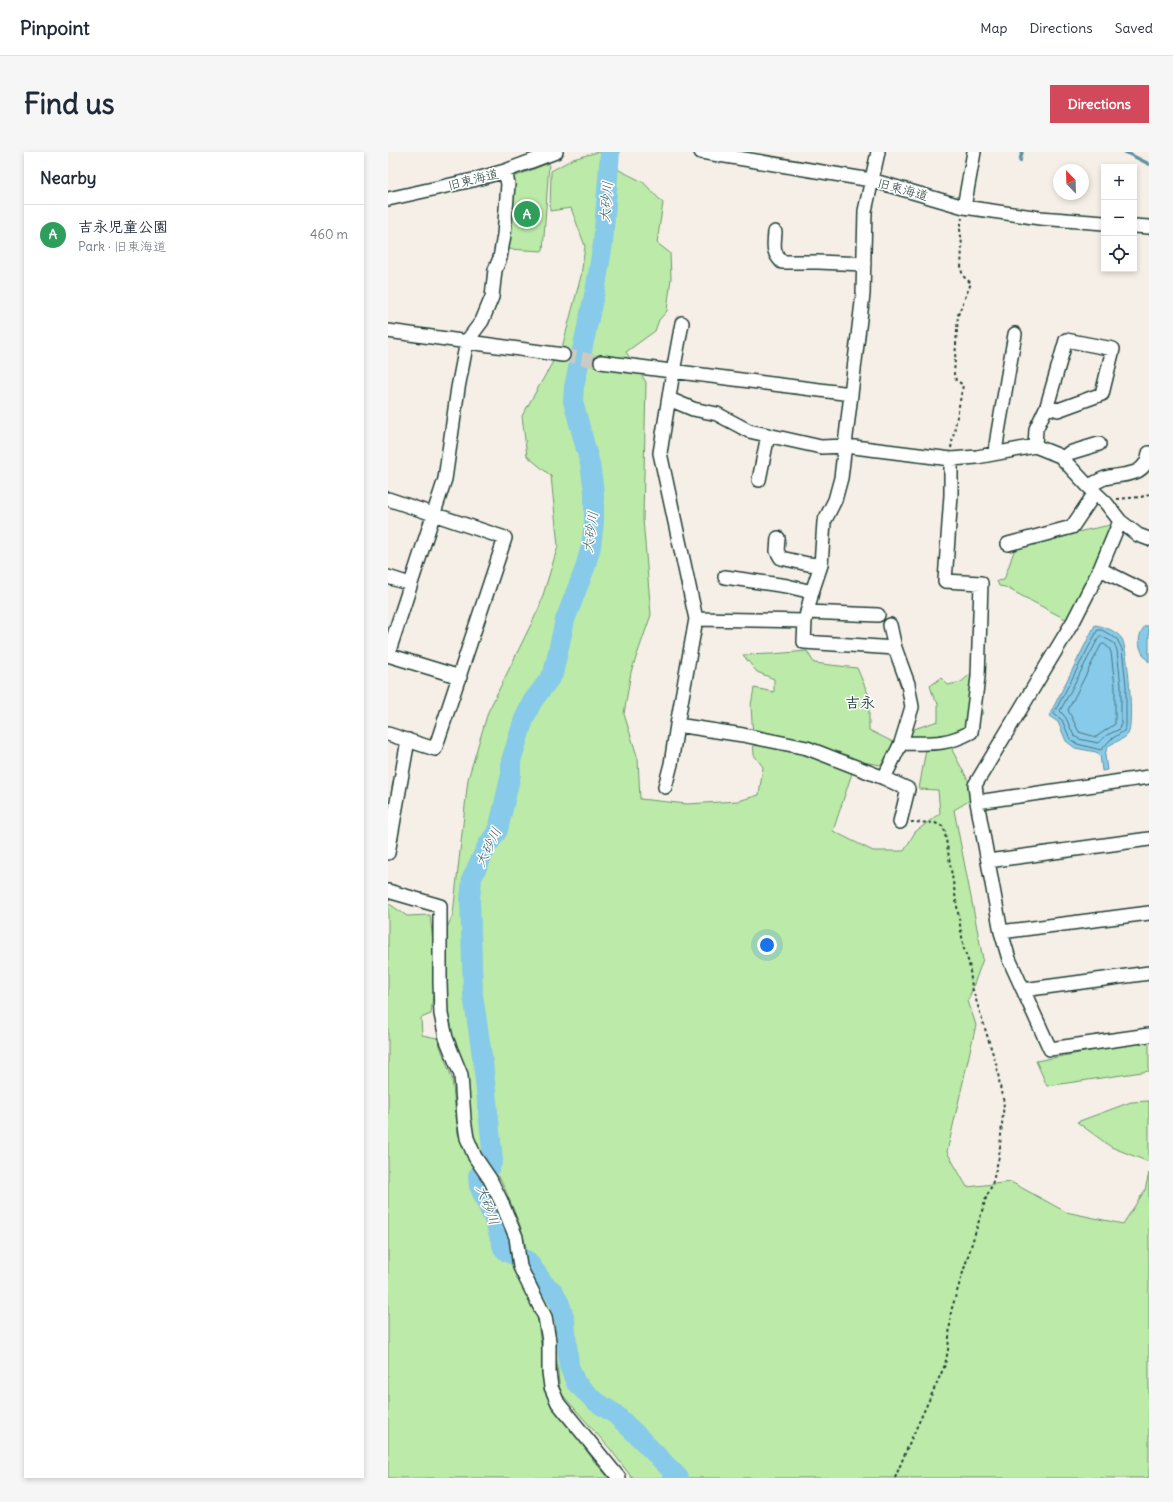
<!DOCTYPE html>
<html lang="en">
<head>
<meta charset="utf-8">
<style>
  body { margin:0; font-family:Delius,"Klee One",sans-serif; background:#f6f6f7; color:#1f2937 }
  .controls { position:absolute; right:12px; top:12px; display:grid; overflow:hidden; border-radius:0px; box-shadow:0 2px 6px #0003 }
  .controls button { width:36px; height:36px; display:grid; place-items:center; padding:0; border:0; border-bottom:1px solid #e0e1e3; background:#fff; color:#1f2937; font:20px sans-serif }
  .compass { position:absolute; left:665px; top:12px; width:36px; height:36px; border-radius:50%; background:#fff; box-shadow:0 2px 6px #0003; rotate:337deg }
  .you { position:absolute; left:379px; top:793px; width:14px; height:14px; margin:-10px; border:3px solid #fff; border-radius:50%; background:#1a73e8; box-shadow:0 0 0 6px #1a73e833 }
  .badge { display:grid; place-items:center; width:26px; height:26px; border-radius:50%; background:#d1495b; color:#fff; font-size:13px; font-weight:700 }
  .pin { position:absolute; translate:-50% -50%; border:2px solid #fff; box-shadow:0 1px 4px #0006 }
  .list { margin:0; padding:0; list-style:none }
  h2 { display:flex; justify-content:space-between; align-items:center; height:52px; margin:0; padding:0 16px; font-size:17px }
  h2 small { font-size:13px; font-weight:400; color:#747a83 }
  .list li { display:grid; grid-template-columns:26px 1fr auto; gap:12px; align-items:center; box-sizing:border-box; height:60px; padding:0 16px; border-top:1px solid #e0e1e3 }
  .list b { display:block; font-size:15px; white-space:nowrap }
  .list p { margin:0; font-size:13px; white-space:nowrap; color:#747a83 }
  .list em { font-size:13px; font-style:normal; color:#747a83 }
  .icon { flex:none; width:22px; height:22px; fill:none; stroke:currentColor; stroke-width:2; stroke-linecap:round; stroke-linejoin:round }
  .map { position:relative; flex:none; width:761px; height:1326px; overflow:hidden; border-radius:0px }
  header { display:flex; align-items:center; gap:24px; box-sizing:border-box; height:56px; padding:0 20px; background:#fff; border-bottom:1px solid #e0e1e3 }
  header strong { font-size:19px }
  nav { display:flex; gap:22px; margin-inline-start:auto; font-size:14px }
  .intro { display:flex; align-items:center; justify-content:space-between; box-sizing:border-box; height:96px; padding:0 24px }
  h1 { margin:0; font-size:28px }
  .button { padding:10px 18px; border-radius:0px; background:#d1495b; color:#fff; font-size:14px; font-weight:700 }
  main { display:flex; gap:24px; padding:0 24px }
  aside { flex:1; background:#fff; border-radius:0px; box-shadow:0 2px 6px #0003 }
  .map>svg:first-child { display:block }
  .green { fill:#bceaa8; stroke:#6e946e }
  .water { fill:#88cae9; stroke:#5e92a1 }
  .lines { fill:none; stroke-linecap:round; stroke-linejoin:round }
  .shore { stroke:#49757c; stroke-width:1 }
  .stream { stroke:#5e92a1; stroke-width:3.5 }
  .river { stroke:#88cae9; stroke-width:20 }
  .minor-tunnel { stroke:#cbcbc3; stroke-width:13; stroke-dasharray:13 6; stroke-linecap:butt }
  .minor-casing { stroke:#1f3d34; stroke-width:16 }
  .path { stroke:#1f3d34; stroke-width:2; stroke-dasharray:3 3; stroke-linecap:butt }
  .minor { stroke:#fff; stroke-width:13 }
  .labels { text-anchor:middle; stroke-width:3; stroke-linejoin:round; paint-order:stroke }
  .street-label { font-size:13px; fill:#1f3d34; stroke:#fff }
  .water-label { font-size:14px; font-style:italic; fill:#396061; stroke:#fff }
  .quarter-label { font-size:15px; font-weight:bold; fill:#1f3d34; stroke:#fff }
</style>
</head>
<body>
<header>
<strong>Pinpoint</strong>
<nav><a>Map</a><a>Directions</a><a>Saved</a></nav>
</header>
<div class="intro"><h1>Find us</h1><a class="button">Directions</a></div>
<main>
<aside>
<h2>Nearby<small></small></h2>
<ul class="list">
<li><span class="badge" style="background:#2e9e5b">A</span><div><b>吉永児童公園</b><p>Park · 旧東海道</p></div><em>460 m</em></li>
</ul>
</aside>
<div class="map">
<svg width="761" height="1326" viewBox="0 0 761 1326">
  <rect width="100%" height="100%" fill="#f6efe7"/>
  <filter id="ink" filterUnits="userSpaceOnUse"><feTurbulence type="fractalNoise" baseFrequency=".025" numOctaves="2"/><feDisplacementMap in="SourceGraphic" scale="8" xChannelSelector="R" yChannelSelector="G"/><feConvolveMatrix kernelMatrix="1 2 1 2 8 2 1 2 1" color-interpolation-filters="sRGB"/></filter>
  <g filter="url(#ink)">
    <path class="green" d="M210,0H221L231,18L255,30L275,51L269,91L282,101L283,126L279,159L271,168L267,179L238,200L258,230L255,367L263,463L243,520L236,562L250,607L252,647L299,652L350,649L371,643L375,615L366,603L363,553L366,536L386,540V527L369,520L355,503L384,502L419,499L426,511L469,516L481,544V578L507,591L493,613L468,609L445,679L485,699H516L527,680L552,661L550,638L531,637L538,597L520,586L526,577L550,569V551L546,546L542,534L553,526L560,533L573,530L585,520L595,561L564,598L581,630L584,647L566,658L595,807L580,849L588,873L559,1000L579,1035L623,1030L678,1060L735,1072L757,1038L761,1021V1326H244L223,1298L172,1240L168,1202L167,1168L149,1138L133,1076L114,1030L83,986L61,880L58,833L59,776L65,762L80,627L100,560L151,456L170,394L163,324L139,304L134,264L175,192L193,124L197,94L183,56L162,59L163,19L185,7Z
      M161,11L155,99L119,97L123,26Z
      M727,372L681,469L617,435L611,434L609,429L616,428L626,399L632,392Z
      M0,751L19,764L42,763L48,817L43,862L33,866L34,883L49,886L64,926L70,982L82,1006L102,1034L119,1080L129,1123L149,1162L155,1209L164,1248L205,1308L221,1326H0Z
      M761,888V919L659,934L648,909Z
      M761,949V1010L723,995L689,970L743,950Z"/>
    <path class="water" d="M707,473C715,474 729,479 734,487C740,497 746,572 740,582C736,588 725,590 719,595L717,604L719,618L714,619L712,603L708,600L687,596L678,589L670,570L661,564Z
      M757,474H761V510C751,500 747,486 757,474Z"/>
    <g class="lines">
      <path class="shore" d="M710,478H714L729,487L734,497L738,533V574L736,579L722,588L713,598L689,592L682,587L674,568L666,562Z
        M713,484L726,491L729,498L733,534V573L732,577L719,583L710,591L691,587L686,584L678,566L672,559L711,485Z
        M716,492L721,496L723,500L727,534V572L708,585L691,580L680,558L713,493Z"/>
      <path class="stream" d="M737,0L761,12
        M632,9L634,0"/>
      <path class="river" d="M222,0L215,91L208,134L186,235L185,249L202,312L206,340V370L203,394L197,416L177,468L165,522L144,550L136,567L123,609V622L110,678L99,694L84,726L82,747L85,843L95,910L105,1008L101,1017L90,1024L91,1034L107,1070L115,1096L119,1100L140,1109L157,1133L166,1140L172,1152L177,1169L181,1214L188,1231L207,1249L227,1262L246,1280L291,1326"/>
      <path class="minor-tunnel" d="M175,203L213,210"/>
      <defs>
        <path id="minor" d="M313,0L483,28L576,55L652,66L716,71
          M490,0L477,59L475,142L453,326L447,348L436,370L433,413L424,440L417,469L416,490L507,496L520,532L524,555L513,591
          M0,47L85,28L117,19L168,0
          M576,55L586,0
          M746,74L761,75
          M387,80C386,93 384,100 394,110H430L476,112
          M294,171L285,220L272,301L308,467L289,573L355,583L419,596L496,626
          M0,179L175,203
          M213,210L463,242
          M281,247L305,257L329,262L361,279L433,295L458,294L563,307L589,305L647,294L672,304L700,334L718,351L732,369L750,383L761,387
          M647,294L648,277L659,254L678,188L725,197L714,242L670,258L659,254
          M607,301L610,280L627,182
          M675,307L681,301L711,292
          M371,328L380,283
          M700,334C706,332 711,328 717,326C736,321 757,326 761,301
          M0,347L117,386L47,597L0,582
          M732,369L712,417L686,468L587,633L589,650L613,780L621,807L662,897L761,883
          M390,386L389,399L393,406L420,412L433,413
          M620,392L684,375L707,341
          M712,417L752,437
          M0,425L22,432
          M337,425L399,434L424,440
          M419,460L490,463
          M308,467L417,469
          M502,473L507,496
          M0,502L57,327L70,236L79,189L94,169L104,145L107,118L112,106L116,83L120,32L117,19
          M0,503L72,525
          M277,635L283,612L289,573
          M589,650L761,625
          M512,670L520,637L496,626L513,591C541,591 557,594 583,580L590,525L593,431L557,429L563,343V307
          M0,701L20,588
          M600,709L761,687
          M0,739L52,754V830L53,862L58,886L73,923L76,967L79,986L87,1005L102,1027L113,1049L128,1085L132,1115L157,1165L161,1189V1220L163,1235L170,1251L231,1326
          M613,780L761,761
          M635,838L761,821"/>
      </defs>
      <use href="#minor" class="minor-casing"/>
      <path class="path" d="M563,296L575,233L568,228L566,222L570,163L583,131L575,124L573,117L574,93L572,77L574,66
        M729,347L753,345L761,342
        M507,1326L521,1292L557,1213L560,1198L563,1159L598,1046L604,1033L611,1005L616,950L613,940L609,915L584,835L581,811L576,797L556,675L547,671L523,670"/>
      <use href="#minor" class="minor"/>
    </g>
  </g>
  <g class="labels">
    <g class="street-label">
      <text transform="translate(85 27) rotate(-14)" y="5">旧東海道</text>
      <text transform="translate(515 37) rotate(15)" y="5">旧東海道</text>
    </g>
    <g class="water-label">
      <text transform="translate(218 50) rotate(-85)" y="5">大砂川</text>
      <text transform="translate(202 380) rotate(-82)" y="5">大砂川</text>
      <text transform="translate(100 695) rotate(-64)" y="5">大砂川</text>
      <text transform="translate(100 1053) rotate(69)" y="5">大砂川</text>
    </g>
    <g class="quarter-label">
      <text x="472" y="556">吉永</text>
    </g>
  </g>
</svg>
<div class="controls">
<button>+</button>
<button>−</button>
<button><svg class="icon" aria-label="locate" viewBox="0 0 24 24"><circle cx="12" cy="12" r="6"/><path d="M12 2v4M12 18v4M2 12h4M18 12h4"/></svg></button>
</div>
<svg class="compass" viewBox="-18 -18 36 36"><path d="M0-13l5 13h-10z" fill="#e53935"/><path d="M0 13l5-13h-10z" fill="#747a83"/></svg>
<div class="you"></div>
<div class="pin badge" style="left:139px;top:62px;background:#2e9e5b">A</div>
</div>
</main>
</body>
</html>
